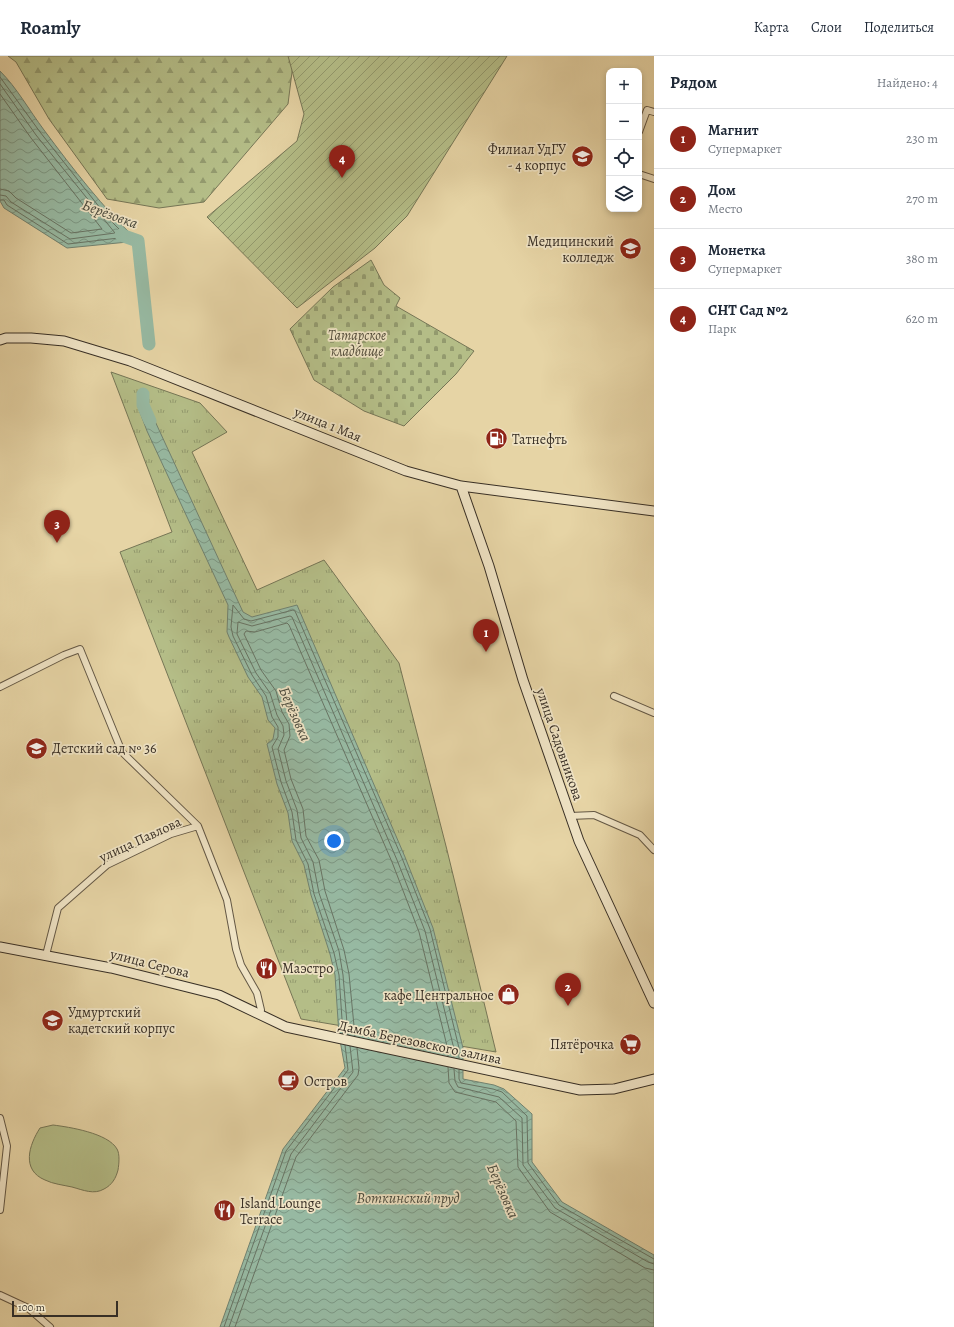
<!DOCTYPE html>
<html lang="ru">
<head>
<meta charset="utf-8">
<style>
  body { margin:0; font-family:Alegreya,serif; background:#f6f6f7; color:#1f2937 }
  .controls { position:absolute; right:12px; top:12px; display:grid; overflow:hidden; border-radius:8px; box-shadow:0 2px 6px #0003 }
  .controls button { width:36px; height:36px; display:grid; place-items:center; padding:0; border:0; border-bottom:1px solid #e0e1e3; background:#fff; color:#1f2937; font:20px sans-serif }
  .scale { position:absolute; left:12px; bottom:10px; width:106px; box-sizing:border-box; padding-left:4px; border:2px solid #382f25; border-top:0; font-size:11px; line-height:14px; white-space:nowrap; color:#382f25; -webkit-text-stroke:3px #efe3c4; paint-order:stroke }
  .you { position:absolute; left:334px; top:785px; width:14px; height:14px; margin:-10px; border:3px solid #fff; border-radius:50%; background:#1a73e8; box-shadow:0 0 0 6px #1a73e833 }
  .badge { display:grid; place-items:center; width:26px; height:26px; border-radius:50%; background:#8f2418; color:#fff; font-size:13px; font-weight:700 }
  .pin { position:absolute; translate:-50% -33px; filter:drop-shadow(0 1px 2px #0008) }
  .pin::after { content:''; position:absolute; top:21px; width:14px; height:12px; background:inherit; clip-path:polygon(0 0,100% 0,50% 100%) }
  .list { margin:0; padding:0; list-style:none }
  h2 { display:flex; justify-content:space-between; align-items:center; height:52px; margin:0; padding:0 16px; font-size:17px }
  h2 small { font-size:13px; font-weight:400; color:#747a83 }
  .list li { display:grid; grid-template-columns:26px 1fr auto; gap:12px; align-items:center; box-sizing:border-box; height:60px; padding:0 16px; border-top:1px solid #e0e1e3 }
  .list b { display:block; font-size:15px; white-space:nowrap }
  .list p { margin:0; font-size:13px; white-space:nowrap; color:#747a83 }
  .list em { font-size:13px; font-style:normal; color:#747a83 }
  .icon { flex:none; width:22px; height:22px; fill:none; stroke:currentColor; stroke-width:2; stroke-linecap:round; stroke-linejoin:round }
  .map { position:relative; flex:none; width:654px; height:1271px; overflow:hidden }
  header { display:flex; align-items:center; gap:24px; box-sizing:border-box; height:56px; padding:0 20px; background:#fff; border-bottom:1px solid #e0e1e3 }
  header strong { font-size:19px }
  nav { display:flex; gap:22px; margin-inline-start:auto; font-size:14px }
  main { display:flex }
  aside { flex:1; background:#fff }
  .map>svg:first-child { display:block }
  .grass { fill:#b4bd87; stroke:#767656 }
  .forest { fill:url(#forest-firs); stroke:#767656 }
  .cemetery { fill:url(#cemetery-stones); stroke:#767656 }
  .park { fill:url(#park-tufts); stroke:#767656 }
  .garden { fill:url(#garden-furrows); stroke:#767656 }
  .water { fill:url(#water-waves); stroke:#718270 }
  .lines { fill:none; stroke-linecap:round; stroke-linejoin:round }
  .shore { stroke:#687464; stroke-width:1 }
  .river { stroke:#97b9a2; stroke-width:13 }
  .street-casing { stroke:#645845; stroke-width:8 }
  .secondary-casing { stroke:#382f25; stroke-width:11 }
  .street { stroke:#efe3c4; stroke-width:6 }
  .secondary { stroke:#efe3c4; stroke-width:9 }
  .labels { text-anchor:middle; stroke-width:3.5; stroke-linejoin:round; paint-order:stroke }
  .poi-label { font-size:14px; fill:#382f25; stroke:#efe3c4; text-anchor:start }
  .park-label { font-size:14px; font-style:italic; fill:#514b39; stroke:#efe3c4 }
  .street-label { font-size:14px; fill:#382f25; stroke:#efe3c4 }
  .water-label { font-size:15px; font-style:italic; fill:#4b4b3e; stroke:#efe3c4 }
</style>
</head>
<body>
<header>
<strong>Roamly</strong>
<nav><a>Карта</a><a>Слои</a><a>Поделиться</a></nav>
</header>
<main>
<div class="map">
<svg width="654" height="1271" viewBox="0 0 654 1271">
  <defs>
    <pattern id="forest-firs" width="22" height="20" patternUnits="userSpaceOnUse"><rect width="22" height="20" fill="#b4bd87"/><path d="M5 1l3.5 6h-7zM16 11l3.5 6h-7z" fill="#939a6e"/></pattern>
    <pattern id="cemetery-stones" width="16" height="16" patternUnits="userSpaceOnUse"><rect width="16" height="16" fill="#b4bd87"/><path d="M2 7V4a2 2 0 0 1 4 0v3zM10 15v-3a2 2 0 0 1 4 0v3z" fill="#939a6e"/></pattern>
    <pattern id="park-tufts" width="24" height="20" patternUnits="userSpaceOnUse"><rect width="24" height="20" fill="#b4bd87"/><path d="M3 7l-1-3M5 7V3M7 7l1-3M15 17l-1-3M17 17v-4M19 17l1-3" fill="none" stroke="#939a6e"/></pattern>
    <pattern id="garden-furrows" width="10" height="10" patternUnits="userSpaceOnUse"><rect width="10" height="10" fill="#b4bd87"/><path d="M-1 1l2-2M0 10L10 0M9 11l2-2" fill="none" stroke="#939a6e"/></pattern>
    <pattern id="water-waves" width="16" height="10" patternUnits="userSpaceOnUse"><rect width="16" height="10" fill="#97b9a2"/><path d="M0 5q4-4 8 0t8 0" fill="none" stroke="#7c9784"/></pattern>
  </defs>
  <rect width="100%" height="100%" fill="#e6d4a5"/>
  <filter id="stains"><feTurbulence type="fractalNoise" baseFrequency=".005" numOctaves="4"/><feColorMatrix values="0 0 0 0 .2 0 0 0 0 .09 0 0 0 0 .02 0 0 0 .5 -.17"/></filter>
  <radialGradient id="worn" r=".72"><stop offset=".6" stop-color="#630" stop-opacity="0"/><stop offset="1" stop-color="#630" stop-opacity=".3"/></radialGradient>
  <path class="grass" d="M53,1069C69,1071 108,1077 117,1093C120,1098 119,1108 118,1114C116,1122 112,1129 104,1133C94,1139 83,1134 72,1131C63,1129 53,1128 45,1124C21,1114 29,1089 40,1072Z"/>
  <path class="forest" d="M8,0H294L288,48L204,146L159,152L107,143L49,63L16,6Z"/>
  <path class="cemetery" d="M371,204L384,229L400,242L396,250L474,295L456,318L404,370L364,355L314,324L290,273L333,231Z"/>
  <path class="park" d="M111,316L200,347L227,376L192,396L257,534L324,504L399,607L447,794L496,996L301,963L120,496L172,476Z"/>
  <path class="garden" d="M288,0H507L407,160L375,192L297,252L207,161L297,85L304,58Z"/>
  <path class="water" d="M0,15C17,32 29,54 44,74C73,113 103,152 138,185L67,192L4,152L0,145Z
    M143,349L148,350L243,556L252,561L297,549L405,801L433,872L463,992V1023L494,1029L504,1033L532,1058V1106L562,1146L654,1199V1271H220L283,1093L345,1012L339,979L335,919L330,898L311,839L304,809L292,785L288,757L277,728L267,688L273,683L275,672L268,664L262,641L248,621L229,581L227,576L228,549L147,375L138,351Z"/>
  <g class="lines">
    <path class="shore" d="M0,21L40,76L108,162L127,181L68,188L7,149L4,144H0
      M0,28L36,79L115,177L70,183L11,146L6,140L0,139
      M0,38L31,82L102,173L71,177L16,142L9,135L0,133
      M343,978L339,919L334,897L314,838L308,808L296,784L292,756L281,726L272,691L278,681V671L272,661L266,640L252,619L233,580L231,571L233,549L244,563L251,565L293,554L295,555L402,802L430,873L459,992V1002
      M348,979L343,919L339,895L319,837L313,806L301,782L297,754L286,725L278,693L284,679L283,670L277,659L270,637L256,617L237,578L238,566L252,570L290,560L292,561L397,804L425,875L454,993V1001
      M355,980L349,918L344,894L325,835L319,804L306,780L303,753L291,723L284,694L290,680L289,668L282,656L276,635L261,614L244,578L246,575L255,576L287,567L289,569L392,806L419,876L448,994V1000
      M448,1011L449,1027L455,1036L496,1046L516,1065L518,1111L550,1156L645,1212L654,1214
      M454,1013L455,1025L458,1031L499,1041L522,1062L523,1109L555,1152L648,1206L654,1208
      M459,1014V1023L461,1027L493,1033L502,1036L527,1060L528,1107L559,1149L654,1203
      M224,1271L286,1095L348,1014L345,989
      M229,1271L291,1098L353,1016L350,990
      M235,1271L296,1101L358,1019L359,1012L357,992"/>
    <path class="river" d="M121,179L138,185L149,288
      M143,338V349L150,365"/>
    <defs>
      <path id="street" d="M639,76L647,54L654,56
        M639,118L654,123
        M0,631L64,599L80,593L122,696L198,770L227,844L236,893L241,909L257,937L261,954L260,958
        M614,640L654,657
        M570,760L594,759L640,779L654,794
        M46,899L58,852L107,809L171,778L198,770
        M0,1062L7,1090L0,1154
        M0,1239L28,1252L50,1271"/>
      <path id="secondary" d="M0,284L6,282H31L64,285L130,305L406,415L461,430L654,455
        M461,430L489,510L523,624L579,785L654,947
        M0,891L111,912L219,939L286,971L580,1034L614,1033L654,1023"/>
    </defs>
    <use href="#street" class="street-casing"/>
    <use href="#secondary" class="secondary-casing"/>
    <use href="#street" class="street"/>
    <use href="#secondary" class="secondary"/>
  </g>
  <defs>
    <symbol id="university-disc" viewBox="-11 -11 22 22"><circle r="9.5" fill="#8f2418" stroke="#efe3c4"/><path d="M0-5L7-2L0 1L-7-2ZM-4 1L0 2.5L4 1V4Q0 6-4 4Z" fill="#fff"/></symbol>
    <symbol id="fuel-disc" viewBox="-11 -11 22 22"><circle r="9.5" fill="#8f2418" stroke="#efe3c4"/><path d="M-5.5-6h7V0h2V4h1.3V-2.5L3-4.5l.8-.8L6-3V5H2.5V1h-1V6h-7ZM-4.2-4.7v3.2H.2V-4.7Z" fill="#fff"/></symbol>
    <symbol id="school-disc" viewBox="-11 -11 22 22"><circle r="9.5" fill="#8f2418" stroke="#efe3c4"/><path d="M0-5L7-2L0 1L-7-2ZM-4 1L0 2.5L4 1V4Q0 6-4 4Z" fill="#fff"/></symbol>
    <symbol id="restaurant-disc" viewBox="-11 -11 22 22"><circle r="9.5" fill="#8f2418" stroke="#efe3c4"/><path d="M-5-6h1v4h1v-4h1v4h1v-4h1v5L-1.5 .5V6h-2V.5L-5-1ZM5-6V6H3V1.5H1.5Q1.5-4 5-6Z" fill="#fff"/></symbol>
    <symbol id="shop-disc" viewBox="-11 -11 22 22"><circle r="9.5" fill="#8f2418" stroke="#efe3c4"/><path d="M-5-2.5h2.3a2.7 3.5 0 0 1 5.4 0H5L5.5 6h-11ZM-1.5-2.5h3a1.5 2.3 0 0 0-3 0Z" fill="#fff"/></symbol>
    <symbol id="supermarket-disc" viewBox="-11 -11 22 22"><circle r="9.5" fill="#8f2418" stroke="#efe3c4"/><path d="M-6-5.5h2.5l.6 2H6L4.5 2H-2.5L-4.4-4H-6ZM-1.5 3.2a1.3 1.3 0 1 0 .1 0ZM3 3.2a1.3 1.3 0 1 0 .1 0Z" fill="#fff"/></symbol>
    <symbol id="cafe-disc" viewBox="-11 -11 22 22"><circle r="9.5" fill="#8f2418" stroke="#efe3c4"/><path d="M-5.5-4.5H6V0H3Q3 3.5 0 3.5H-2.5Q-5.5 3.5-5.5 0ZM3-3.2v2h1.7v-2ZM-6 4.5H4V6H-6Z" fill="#fff"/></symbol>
  </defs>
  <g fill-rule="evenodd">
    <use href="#university-disc" x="570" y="88" width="25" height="25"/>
    <use href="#university-disc" x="618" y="180" width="25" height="25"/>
    <use href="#fuel-disc" x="484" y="370" width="25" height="25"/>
    <use href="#school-disc" x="24" y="680" width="25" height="25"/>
    <use href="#restaurant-disc" x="254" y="900" width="25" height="25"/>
    <use href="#shop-disc" x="496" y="926" width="25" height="25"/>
    <use href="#school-disc" x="40" y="952" width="25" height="25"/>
    <use href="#supermarket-disc" x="618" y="976" width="25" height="25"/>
    <use href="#cafe-disc" x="276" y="1012" width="25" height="25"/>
    <use href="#restaurant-disc" x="212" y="1142" width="25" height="25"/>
  </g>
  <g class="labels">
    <g class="poi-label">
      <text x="566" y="98" text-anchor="end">Филиал УдГУ<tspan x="566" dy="16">- 4 корпус</tspan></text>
      <text x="614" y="190" text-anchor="end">Медицинский<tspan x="614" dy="16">колледж</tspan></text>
      <text x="512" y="388">Татнефть</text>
      <text x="52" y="697">Детский сад № 36</text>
      <text x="282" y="917">Маэстро</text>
      <text x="494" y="944" text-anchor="end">кафе Центральное</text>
      <text x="68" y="961">Удмуртский<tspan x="68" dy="16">кадетский корпус</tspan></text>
      <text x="614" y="993" text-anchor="end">Пятёрочка</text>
      <text x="304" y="1030">Остров</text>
      <text x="240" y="1152">Island Lounge<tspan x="240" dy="16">Terrace</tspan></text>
    </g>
    <g class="park-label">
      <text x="357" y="284">Татарское<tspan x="357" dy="16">кладбище</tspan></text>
    </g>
    <g class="street-label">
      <text transform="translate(328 368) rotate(22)" y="5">улица 1 Мая</text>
      <text transform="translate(560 688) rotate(71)" y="5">улица Садовникова</text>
      <text transform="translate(140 783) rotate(-25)" y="5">улица Павлова</text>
      <text transform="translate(150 907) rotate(14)" y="5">улица Серова</text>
      <text transform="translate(420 986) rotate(12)" y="5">Дамба Березовского залива</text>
    </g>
    <g class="water-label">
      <text transform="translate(110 158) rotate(20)" y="5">Берёзовка</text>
      <text transform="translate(295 658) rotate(66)" y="5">Берёзовка</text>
      <text transform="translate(503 1135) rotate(66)" y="5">Берёзовка</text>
      <text x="408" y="1147">Воткинский пруд</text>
    </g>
  </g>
  <rect width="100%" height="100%" filter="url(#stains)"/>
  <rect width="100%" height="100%" fill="url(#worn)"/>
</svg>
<div class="controls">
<button>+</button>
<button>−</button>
<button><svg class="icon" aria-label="locate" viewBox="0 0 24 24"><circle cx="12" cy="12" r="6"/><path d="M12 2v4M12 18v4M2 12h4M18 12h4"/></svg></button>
<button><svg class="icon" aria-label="layers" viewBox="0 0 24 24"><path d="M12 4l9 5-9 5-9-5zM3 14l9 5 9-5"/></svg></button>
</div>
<div class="scale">100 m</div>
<div class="you"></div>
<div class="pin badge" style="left:486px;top:596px">1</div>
<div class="pin badge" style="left:568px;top:950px">2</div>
<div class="pin badge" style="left:57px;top:487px">3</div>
<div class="pin badge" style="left:342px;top:122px">4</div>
</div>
<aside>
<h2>Рядом<small>Найдено: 4</small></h2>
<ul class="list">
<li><span class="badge">1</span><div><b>Магнит</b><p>Супермаркет</p></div><em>230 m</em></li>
<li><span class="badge">2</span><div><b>Дом</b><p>Место</p></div><em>270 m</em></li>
<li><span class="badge">3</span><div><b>Монетка</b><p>Супермаркет</p></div><em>380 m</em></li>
<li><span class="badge">4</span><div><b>СНТ Сад №2</b><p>Парк</p></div><em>620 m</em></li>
</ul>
</aside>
</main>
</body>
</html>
